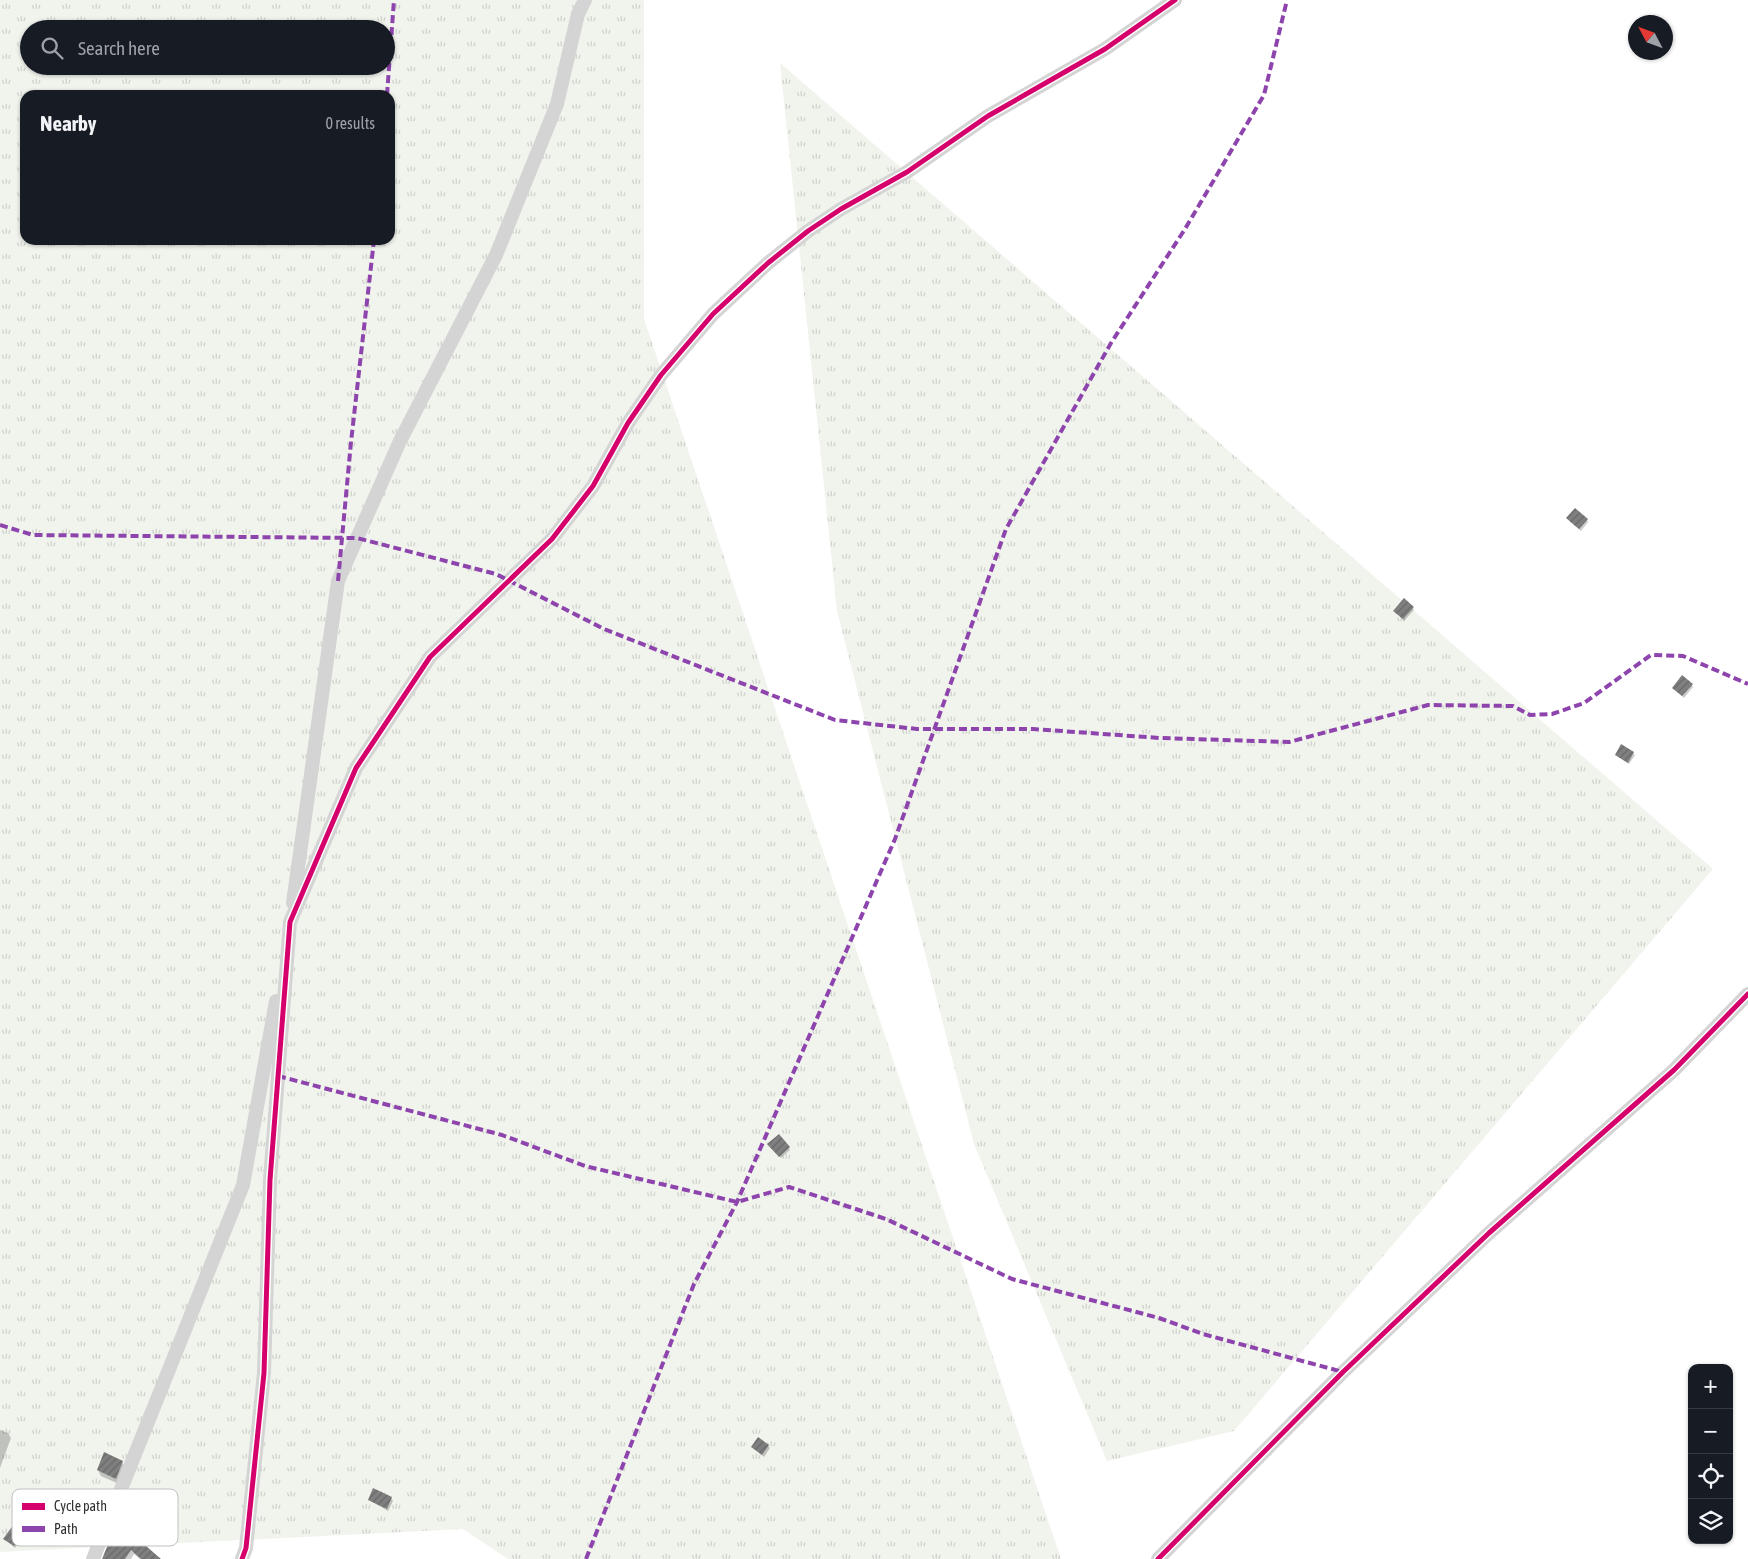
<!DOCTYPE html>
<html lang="en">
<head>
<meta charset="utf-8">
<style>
  body { margin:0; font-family:"Asap Condensed",sans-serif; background:#242831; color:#f1f3f6 }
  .controls { position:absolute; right:15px; bottom:15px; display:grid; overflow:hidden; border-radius:10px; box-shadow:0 1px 4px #0004 }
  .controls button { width:45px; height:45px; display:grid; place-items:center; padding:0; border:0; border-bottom:1px solid #363941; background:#171b24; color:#f1f3f6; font:25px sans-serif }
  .compass { position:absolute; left:1628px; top:15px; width:45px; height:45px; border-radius:50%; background:#171b24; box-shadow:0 1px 4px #0004; rotate:311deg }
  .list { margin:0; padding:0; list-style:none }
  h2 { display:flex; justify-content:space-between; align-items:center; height:65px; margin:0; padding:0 20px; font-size:21px }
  h2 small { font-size:16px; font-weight:400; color:#9ea1a6 }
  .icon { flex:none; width:28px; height:28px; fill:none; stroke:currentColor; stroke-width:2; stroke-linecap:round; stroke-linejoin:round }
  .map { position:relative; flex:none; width:1748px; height:1559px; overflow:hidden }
  .search { position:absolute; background:#171b24; box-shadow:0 1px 4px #0004; left:20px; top:20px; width:375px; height:55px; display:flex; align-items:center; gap:12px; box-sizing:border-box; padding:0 18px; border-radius:28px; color:#9ea1a6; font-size:19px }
  .panel { position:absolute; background:#171b24; box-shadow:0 1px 4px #0004; left:20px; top:90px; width:375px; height:155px; border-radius:15px }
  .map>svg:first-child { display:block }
  .grass { fill:url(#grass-tufts); fill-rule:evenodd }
  .shadow { fill:#0003 }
  .building { fill:url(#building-hatch) }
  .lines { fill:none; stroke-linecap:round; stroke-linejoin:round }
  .minor { stroke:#d4d4d4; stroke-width:14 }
  .quiet { stroke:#8e44ad; stroke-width:4; stroke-dasharray:8 4; stroke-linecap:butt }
  .cycleway-casing { stroke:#fff; stroke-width:8 }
  .cycleway { stroke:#d6006c; stroke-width:5 }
  .key { fill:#fff; stroke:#c1c1c1; stroke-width:1 }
  .key-label { font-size:14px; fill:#303030 }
</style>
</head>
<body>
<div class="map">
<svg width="1748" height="1559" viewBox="0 0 1748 1559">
  <defs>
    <pattern id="grass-tufts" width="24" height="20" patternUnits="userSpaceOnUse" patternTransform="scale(1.25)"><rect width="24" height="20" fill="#f1f4ed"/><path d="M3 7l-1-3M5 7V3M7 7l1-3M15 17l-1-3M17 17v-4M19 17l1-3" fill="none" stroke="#cfd2cc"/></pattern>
    <pattern id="building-hatch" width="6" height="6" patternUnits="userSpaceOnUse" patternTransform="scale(1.25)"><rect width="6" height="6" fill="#7f7f7f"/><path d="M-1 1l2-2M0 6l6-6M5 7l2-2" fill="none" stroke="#686868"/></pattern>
  </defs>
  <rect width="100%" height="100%" fill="#fff"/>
  <path class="grass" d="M0,0H644V319L1061,1559H508L463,1529L0,1552ZM29,29H386V66H29ZM25,95H390V240H25Z
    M780,63L1713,869L1234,1431L1107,1461L974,1144L837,611Z"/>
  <path class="shadow" d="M1587,520L1588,522L1581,531L1569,521Z
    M1413,608L1414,610L1404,621L1395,611Z
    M1692,685L1693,687L1684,698L1673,688Z
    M1633,753L1635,755L1629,764L1616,755Z
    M770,1147L789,1148L790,1150L781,1158Z
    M0,1430L8,1433L11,1438L0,1468Z
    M768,1446L770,1448L764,1457L752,1447Z
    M122,1462L125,1468L119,1484L101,1476L98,1470Z
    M391,1498L393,1501L388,1511L369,1500Z
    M26,1529L28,1531L15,1548L5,1539Z
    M139,1537L141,1543L159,1559H140L134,1554L131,1559H105Z"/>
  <path class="building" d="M1575,508L1588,519L1579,529L1566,518Z
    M1404,598L1414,607L1403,619L1393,611Z
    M1682,675L1693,684L1682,696L1672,688Z
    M1621,744L1634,752L1628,763L1615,755Z
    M779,1134L790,1147L779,1157L767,1144Z
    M758,1437L769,1445L762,1455L751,1447Z
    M104,1452L123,1461L116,1479L97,1470Z
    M373,1488L392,1497L387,1509L368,1500Z
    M17,1520L27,1528L14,1546L3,1539Z
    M121,1524L140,1536L138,1539L161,1559H141L131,1550L125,1559H102L109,1542Z"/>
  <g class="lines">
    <path class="minor" d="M293,903L338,581L400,441L496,255L557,104L578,14L585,0
      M93,1559L243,1185L276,1001
      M242,1559L246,1548L264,1373L270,1180L290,922L356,768L430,657L552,539L593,486L628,423L661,375L713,314L768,263L808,231L841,209L907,172L988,116L1105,49L1175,0
      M1158,1559L1343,1372L1489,1233L1674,1070L1748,994"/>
    <path class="quiet" d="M387,95L394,0
      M0,525L33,535L357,538L496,574L604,629L835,720L917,729H1033L1160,738L1289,742L1428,705L1513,706L1530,715L1552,714L1584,703L1651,655L1683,656L1748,684
      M338,581L351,442L374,240
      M278,1076L502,1135L585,1166L737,1202L789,1187L886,1219L1012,1279L1159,1318L1203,1334L1343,1372
      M586,1559L694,1284L737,1202L895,839L1006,529L1111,343L1185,229L1264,95L1287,0"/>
    <defs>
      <path id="cycleway" d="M242,1559L246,1548L264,1373L270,1180L290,922L356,768L430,657L552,539L593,486L628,423L661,375L713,314L768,263L808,231L841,209L907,172L988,116L1105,49L1175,0
        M1158,1559L1343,1372L1489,1233L1674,1070L1748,994"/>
    </defs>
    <use href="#cycleway" class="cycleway-casing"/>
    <use href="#cycleway" class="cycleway"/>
  </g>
  <rect x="12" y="1489" width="166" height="57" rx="8" class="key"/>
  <rect x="22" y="1503" width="23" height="7" fill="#d6006c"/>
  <rect x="22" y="1526" width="23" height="6" fill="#8e44ad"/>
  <g class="key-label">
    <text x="54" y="1511">Cycle path</text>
    <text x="54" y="1534">Path</text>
  </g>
</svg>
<div class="controls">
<button>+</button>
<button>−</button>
<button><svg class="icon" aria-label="locate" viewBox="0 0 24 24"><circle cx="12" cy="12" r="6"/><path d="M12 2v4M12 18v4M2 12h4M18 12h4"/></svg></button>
<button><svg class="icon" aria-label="layers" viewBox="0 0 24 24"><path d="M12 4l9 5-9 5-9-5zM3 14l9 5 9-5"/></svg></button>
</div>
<svg class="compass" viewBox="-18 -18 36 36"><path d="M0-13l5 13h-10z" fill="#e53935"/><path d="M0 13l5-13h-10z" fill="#9ea1a6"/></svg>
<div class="search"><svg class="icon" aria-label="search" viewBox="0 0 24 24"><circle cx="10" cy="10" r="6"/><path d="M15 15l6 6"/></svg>Search here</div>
<section class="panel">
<h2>Nearby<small>0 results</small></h2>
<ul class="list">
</ul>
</section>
</div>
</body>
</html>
